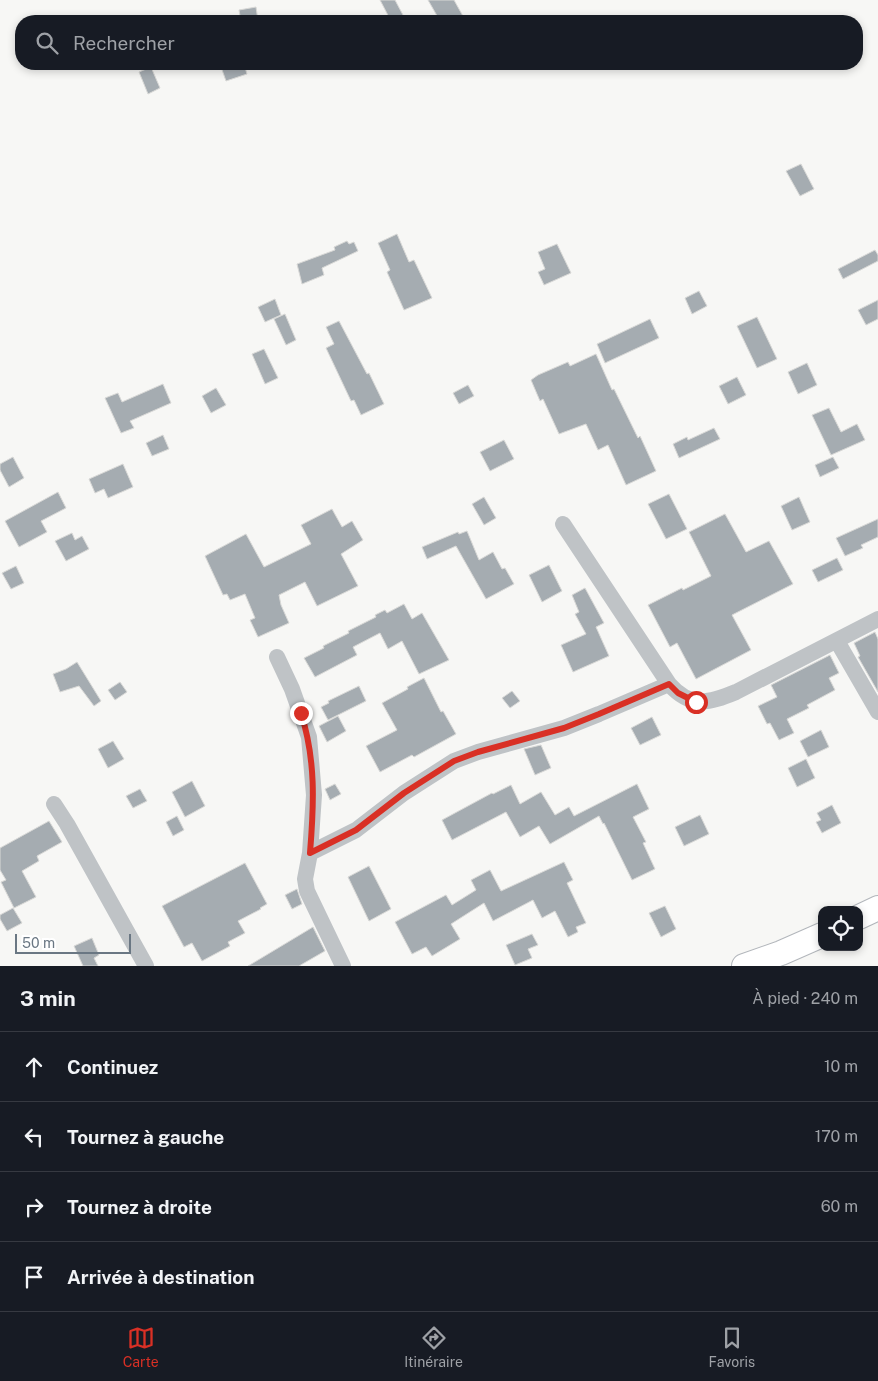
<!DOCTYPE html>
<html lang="fr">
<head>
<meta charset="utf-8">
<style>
  body { margin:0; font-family:"Public Sans",sans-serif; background:#20242c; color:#f1f3f6 }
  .controls { position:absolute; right:15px; bottom:15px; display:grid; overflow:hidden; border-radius:10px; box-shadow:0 2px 8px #0003 }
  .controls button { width:45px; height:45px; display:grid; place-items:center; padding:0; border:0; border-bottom:1px solid #363941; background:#171b24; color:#f1f3f6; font:25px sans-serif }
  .scale { position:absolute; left:15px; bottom:12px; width:116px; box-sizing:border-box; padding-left:5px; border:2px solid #6a7783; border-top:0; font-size:14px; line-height:18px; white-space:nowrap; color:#6a7783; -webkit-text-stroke:4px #fff; paint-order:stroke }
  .stop { position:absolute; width:15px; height:15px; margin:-11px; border:4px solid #d93025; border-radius:50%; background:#fff }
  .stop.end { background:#d93025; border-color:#fff; box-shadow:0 1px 5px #0008 }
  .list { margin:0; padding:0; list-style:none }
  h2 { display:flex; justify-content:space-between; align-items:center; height:65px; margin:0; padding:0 20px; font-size:21px }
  h2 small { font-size:16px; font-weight:400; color:#9ea1a6 }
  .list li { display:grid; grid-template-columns:32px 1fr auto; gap:15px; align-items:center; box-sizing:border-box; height:70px; padding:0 20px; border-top:1px solid #363941 }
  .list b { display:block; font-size:19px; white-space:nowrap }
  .list em { font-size:16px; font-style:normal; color:#9ea1a6 }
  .icon { flex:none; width:28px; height:28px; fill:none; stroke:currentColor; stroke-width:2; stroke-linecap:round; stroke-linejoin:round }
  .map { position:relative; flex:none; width:878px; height:966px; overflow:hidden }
  .search { position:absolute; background:#171b24; box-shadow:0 2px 8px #0003; left:15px; right:15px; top:15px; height:55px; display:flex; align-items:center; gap:12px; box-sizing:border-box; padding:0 18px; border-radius:20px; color:#9ea1a6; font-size:19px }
  .sheet { height:345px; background:#171b24 }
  nav { display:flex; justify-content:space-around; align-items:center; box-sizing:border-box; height:70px; border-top:1px solid #363941; background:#171b24; font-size:14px; color:#9ea1a6 }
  nav a { display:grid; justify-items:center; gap:2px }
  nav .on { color:#d93025 }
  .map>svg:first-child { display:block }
  .building { fill:#a5acb1; stroke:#d9d9d7 }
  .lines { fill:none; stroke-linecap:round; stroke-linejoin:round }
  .secondary-casing { stroke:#b2b6bb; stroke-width:26 }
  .street { stroke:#bfc3c6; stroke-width:16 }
  .secondary { stroke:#fff; stroke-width:24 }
  .route { stroke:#d93025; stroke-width:6 }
</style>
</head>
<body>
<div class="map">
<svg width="878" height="966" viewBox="0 0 878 966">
  <rect width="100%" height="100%" fill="#f7f7f5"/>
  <path class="building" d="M380,0H395L404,17L397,21H391Z
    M428,0H454L464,18L457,21H440Z
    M256,7L258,21H241L239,10Z
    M220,64H244L247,74L226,81Z
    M151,67L160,88L148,94L139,72Z
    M801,164L814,189L800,196L786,171Z
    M397,234L409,262L414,260L432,298L404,310L387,272L390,270L378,243Z
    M347,241L349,244L354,242L358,251L322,268L324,275L302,284L297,264L335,250L334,247Z
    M557,244L571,273L544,285L538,272L545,269L538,252Z
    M875,250L878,255V261L843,279L838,269Z
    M699,291L707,306L692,314L685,298Z
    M275,299L281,315L265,322L258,307Z
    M878,300V319L866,325L858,310Z
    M285,314L296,340L286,345L274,319Z
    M757,317L777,359L757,368L737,326Z
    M650,319L659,338L605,363L597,344Z
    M339,321L367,374L369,373L384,404L361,415L354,400L351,401L326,348L334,344L326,327Z
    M264,349L278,378L265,384L252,354Z
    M596,354L612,390L614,389L638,438L640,436L656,471L626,485L608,445L598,450L586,424L559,434L543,399L540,401L531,380L538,375L568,362L570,366Z
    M807,363L817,385L798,394L788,372Z
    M737,377L746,395L728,404L719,386Z
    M163,384L171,403L130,421L134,428L121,433L105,398L118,393L122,402Z
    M468,385L474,396L459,404L453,393Z
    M216,388L226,405L211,413L202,396Z
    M829,408L841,432L857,424L865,440L831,455L812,415Z
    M714,428L720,439L679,458L673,444L687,437L688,440Z
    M163,435L169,449L152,456L146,443Z
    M504,440L514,459L490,471L480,452Z
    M13,457L24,478L9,487L0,470V464Z
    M833,457L839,468L820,477L815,465Z
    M123,464L133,487L108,498L104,489L95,493L89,479Z
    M58,492L66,508L41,521L47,532L19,547L5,521Z
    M669,494L687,529L666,539L648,504Z
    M484,497L496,518L484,525L472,504Z
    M799,497L810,522L792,530L781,506Z
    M332,509L342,527L352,521L363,540L341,554L358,586L317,606L305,582L279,595L281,605L289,623L258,637L250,620L255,618L245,594L230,600L227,594L223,595L205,556L246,534L264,567L311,544L301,525Z
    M725,514L746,552L769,541L793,584L732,615L751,650L696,679L677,643L670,647L648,605L682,588L683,590L711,576L689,532Z
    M878,519V537L861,545L863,548L845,556L836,538Z
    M467,531L479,560L493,552L502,569L505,568L514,584L486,599L456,546L427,559L422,547L458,532L459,534Z
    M72,533L75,540L82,536L89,549L66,561L55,541Z
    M837,558L843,570L818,582L812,570Z
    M549,565L562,591L542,602L529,575Z
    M16,566L24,583L11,589L2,573Z
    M585,588L604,623L596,627L609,656L573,672L561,645L586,634L575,614L579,612L572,595Z
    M404,604L412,619L422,613L449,660L419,674L402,641L388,649L380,633L353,647L357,655L315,677L304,658L324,648L323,646L349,633L348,631L376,617L375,615L385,610L387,613Z
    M875,632L878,639V692L858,657L860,656L854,643Z
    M830,655L839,673L829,678L835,690L807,705L809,708L787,719L794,733L779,740L770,723L767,724L758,706L777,697L771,685Z
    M77,662L101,701L94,706L79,686L60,692L53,674L66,669Z
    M424,678L441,712L443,711L456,734L414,757L412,755L380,772L366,746L397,730L382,703L408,689L407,687Z
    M120,682L127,692L115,700L108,690Z
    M359,686L366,701L328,720L321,707L329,703L328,701Z
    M512,691L520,701L510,708L502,698Z
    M338,716L346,731L327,742L319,726Z
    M652,717L661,735L640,745L631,728Z
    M821,730L829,747L808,757L800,741Z
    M113,741L124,759L108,768L98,749Z
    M541,745L551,768L535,775L524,749Z
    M806,759L815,778L797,787L788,768Z
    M192,781L205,806L185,817L172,792Z
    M335,784L341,794L330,800L325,789Z
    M637,784L649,809L633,817L646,842L643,843L655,869L632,880L604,823L603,824L599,816L550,844L539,826L520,837L506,812L452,840L442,820L492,793L493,794L511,785L520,804L541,792L555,815L569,807L574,816Z
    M140,789L147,801L133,808L126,796Z
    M832,805L841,823L822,833L816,822L821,820L817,813Z
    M700,815L709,834L684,846L675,827Z
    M177,816L184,830L173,836L166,822Z
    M49,821L62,842L37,856L39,861L22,871L36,897L14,908L1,882L6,880L0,870V848Z
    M564,862L573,880L567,883L586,923L576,927L578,932L568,937L555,911L542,918L533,900L493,921L484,903L451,924L460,939L432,956L426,947L412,954L395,922L446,895L452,905L476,890L471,880L490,870L501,891Z
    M245,863L267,904L260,908L261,909L238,921L245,933L228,942L230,946L202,961L192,943L184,947L162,906Z
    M369,866L391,909L369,921L348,877Z
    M297,889L302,904L292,909L285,895Z
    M665,906L676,929L661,937L649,913Z
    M13,908L22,923L7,931L0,919V915Z
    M313,927L325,951L299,966H248Z
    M532,934L538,945L528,949L532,958L515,965L506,945Z
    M92,938L99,955L94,958L98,966H83L74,946Z"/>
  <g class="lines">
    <defs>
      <path id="secondary" d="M859,917L878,908
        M744,966L781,953L822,935"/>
    </defs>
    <use href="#secondary" class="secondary-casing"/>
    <path class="street" d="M563,524L669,684C691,709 709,703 736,692L878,619
      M837,641L878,712
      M277,657L292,689L309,737L314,795L310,853L305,879L307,891L343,966
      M54,804L67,824L146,966
      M310,853L356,830L404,793L454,761L478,752L564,728L599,714L669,684"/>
    <use href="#secondary" class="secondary"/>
  </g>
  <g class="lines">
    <path class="route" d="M301,713C316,760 314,804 310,853L356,830L404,793L454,761L478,752L564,728L599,714L669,684L678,693L696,702"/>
  </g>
</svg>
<div class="controls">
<button><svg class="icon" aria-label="locate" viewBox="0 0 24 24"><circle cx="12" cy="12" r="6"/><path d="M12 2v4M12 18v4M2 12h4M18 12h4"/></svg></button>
</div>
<div class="scale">50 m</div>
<div class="stop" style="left:696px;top:702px"></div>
<div class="stop end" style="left:301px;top:713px"></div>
<div class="search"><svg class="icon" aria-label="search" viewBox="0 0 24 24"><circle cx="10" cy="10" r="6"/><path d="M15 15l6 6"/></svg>Rechercher</div>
</div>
<section class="sheet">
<h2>3 min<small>À pied · 240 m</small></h2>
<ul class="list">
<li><svg class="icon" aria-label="ahead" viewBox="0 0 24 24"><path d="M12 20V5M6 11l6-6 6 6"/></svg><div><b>Continuez</b></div><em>10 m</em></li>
<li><svg class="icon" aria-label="left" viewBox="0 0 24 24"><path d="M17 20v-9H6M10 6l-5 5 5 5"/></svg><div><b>Tournez à gauche</b></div><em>170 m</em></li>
<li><svg class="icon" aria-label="right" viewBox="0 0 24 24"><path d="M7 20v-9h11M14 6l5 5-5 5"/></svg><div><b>Tournez à droite</b></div><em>60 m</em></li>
<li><svg class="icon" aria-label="arrive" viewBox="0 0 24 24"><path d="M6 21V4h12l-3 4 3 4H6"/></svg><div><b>Arrivée à destination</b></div></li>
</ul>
</section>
<nav>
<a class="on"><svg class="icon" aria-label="map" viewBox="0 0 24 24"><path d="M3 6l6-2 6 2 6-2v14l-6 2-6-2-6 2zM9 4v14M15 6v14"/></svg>Carte</a>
<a><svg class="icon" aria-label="directions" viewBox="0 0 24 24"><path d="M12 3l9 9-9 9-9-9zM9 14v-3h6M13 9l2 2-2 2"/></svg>Itinéraire</a>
<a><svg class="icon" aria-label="saved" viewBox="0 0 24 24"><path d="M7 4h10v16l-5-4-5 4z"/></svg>Favoris</a>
</nav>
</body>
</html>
